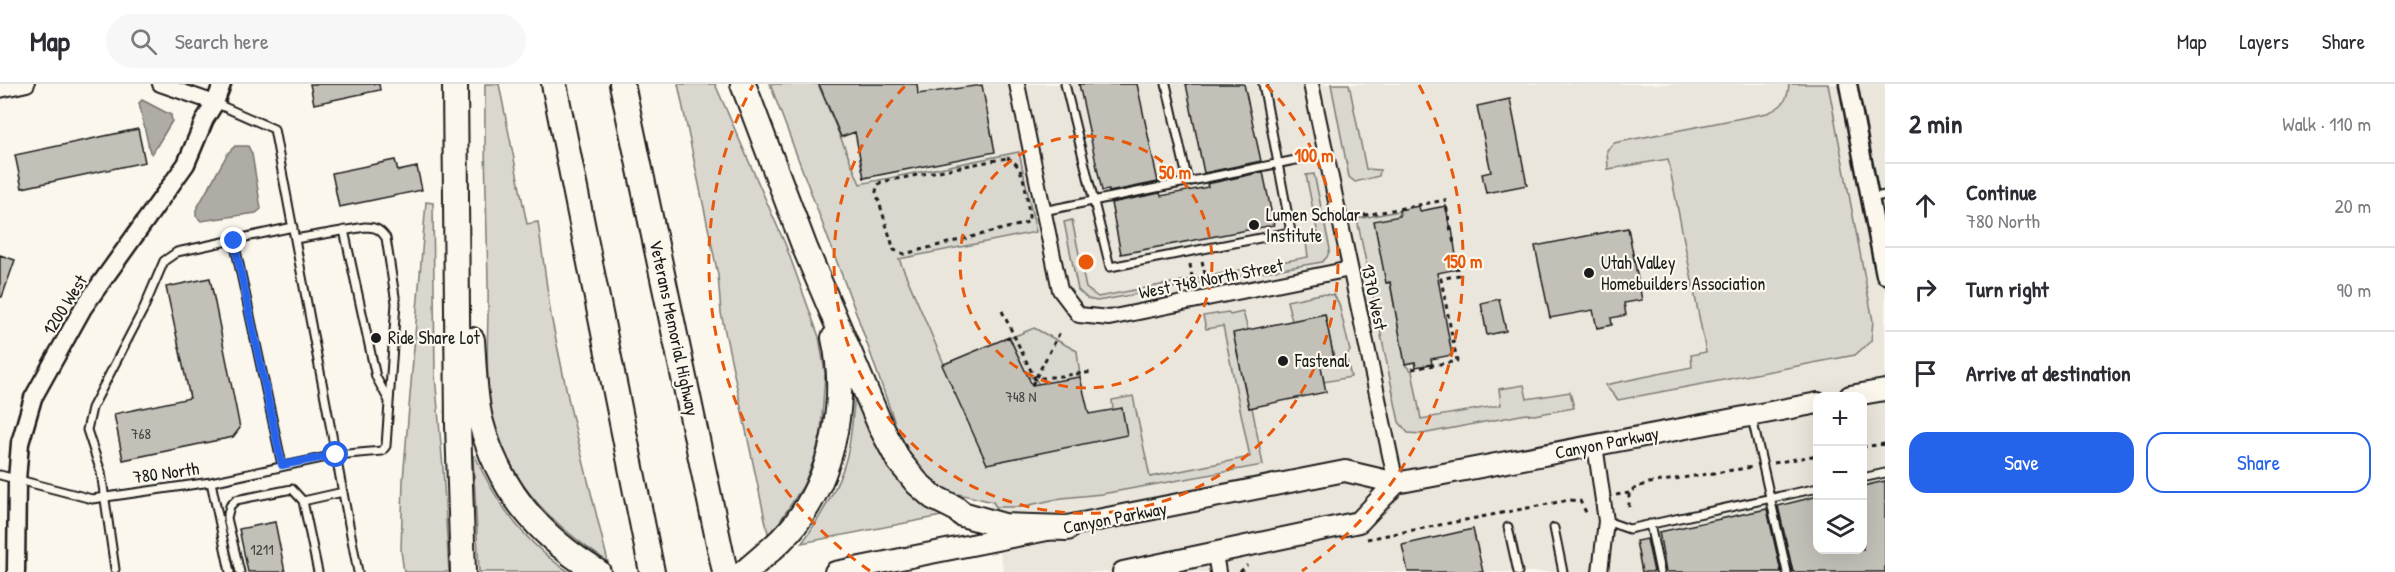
<!DOCTYPE html>
<html lang="en">
<head>
<meta charset="utf-8">
<style>
  body { margin:0; font-family:"Patrick Hand",sans-serif; background:#f7f7f7; color:#2b2b33 }
  .controls { position:absolute; right:18px; bottom:18px; display:grid; overflow:hidden; border-radius:12px; box-shadow:0 6px 24px #0002 }
  .controls button { width:54px; height:54px; display:grid; place-items:center; padding:0; border:0; border-bottom:2px solid #e1e1e2; background:#fff; color:#2b2b33; font:30px sans-serif }
  .stop { position:absolute; width:18px; height:18px; margin:-14px; border:4px solid #2563eb; border-radius:50%; background:#fff }
  .stop.end { background:#2563eb; border-color:#fff; box-shadow:0 2px 6px #0008 }
  .list { margin:0; padding:0; list-style:none }
  h2 { display:flex; justify-content:space-between; align-items:center; height:78px; margin:0; padding:0 24px; font-size:26px }
  h2 small { font-size:20px; font-weight:400; color:#7c7c81 }
  .list li { display:grid; grid-template-columns:39px 1fr auto; gap:18px; align-items:center; box-sizing:border-box; height:84px; padding:0 24px; border-top:2px solid #e1e1e2 }
  .list b { display:block; font-size:22px; white-space:nowrap }
  .list p { margin:0; font-size:20px; white-space:nowrap; color:#7c7c81 }
  .list em { font-size:20px; font-style:normal; color:#7c7c81 }
  .actions { display:flex; gap:12px; padding:18px 24px }
  .actions a { flex:1; padding:14px 0; border:2px solid #2563eb; border-radius:18px; text-align:center; font-size:21px; color:#2563eb }
  .actions .main { background:#2563eb; color:#fff }
  .icon { flex:none; width:33px; height:33px; fill:none; stroke:currentColor; stroke-width:2; stroke-linecap:round; stroke-linejoin:round }
  .map { position:relative; flex:none; width:1885px; height:488px; overflow:hidden }
  header { display:flex; align-items:center; gap:36px; box-sizing:border-box; height:84px; padding:0 30px; background:#fff; border-bottom:2px solid #e1e1e2 }
  header strong { font-size:28px }
  nav { display:flex; gap:33px; margin-inline-start:auto; font-size:21px }
  .search { width:420px; height:54px; background:#f7f7f7; display:flex; align-items:center; gap:15px; box-sizing:border-box; padding:0 21px; border-radius:33px; color:#7c7c81; font-size:22px }
  main { display:flex }
  aside { flex:1; background:#fff }
  .map>svg:first-child { display:block }
  .built { fill:#eae6dc; fill-rule:evenodd }
  .green { fill:#dad7ce; stroke:#7b7a75; stroke-width:1.5 }
  .water { fill:#afaca5; stroke:#74726e; stroke-width:1.5 }
  .building { fill:#c3c0b8; stroke:#1c1c1c; stroke-width:1.5 }
  .lines { fill:none; stroke-linecap:round; stroke-linejoin:round }
  .service-casing { stroke:#1c1c1c; stroke-width:11 }
  .minor-casing { stroke:#1c1c1c; stroke-width:18 }
  .tertiary-casing { stroke:#1c1c1c; stroke-width:21 }
  .secondary-casing { stroke:#1c1c1c; stroke-width:24 }
  .motorway-casing { stroke:#1c1c1c; stroke-width:28 }
  .path { stroke:#1c1c1c; stroke-width:3; stroke-dasharray:4.5 4.5; stroke-linecap:butt }
  .service { stroke:#fbf7ec; stroke-width:7 }
  .minor { stroke:#fbf7ec; stroke-width:14 }
  .tertiary { stroke:#fbf7ec; stroke-width:16 }
  .secondary { stroke:#fbf7ec; stroke-width:20 }
  .motorway { stroke:#fbf7ec; stroke-width:24 }
  .route { stroke:#2563eb; stroke-width:8 }
  .ring { fill:none; stroke:#e8590c; stroke-width:3; stroke-dasharray:10 8 }
  .poi-dot { fill:#1c1c1c; stroke:#fbf7ec; stroke-width:2 }
  .labels { text-anchor:middle; stroke-width:4.5; stroke-linejoin:round; paint-order:stroke }
  .number-label { font-size:15px; fill:#464543 }
  .poi-label { font-size:18px; fill:#1c1c1c; stroke:#fbf7ec; text-anchor:start }
  .street-label { font-size:18px; fill:#1c1c1c; stroke:#fbf7ec }
  .centre { fill:#e8590c; stroke:#fbf7ec; stroke-width:3 }
  .ring-label { font-size:18px; text-anchor:middle; font-weight:bold; fill:#e8590c; stroke:#fbf7ec; stroke-width:4.5; stroke-linejoin:round; paint-order:stroke }
</style>
</head>
<body>
<header>
<strong>Map</strong>
<div class="search"><svg class="icon" aria-label="search" viewBox="0 0 24 24"><circle cx="10" cy="10" r="6"/><path d="M15 15l6 6"/></svg>Search here</div>
<nav><a>Map</a><a>Layers</a><a>Share</a></nav>
</header>
<main>
<div class="map">
<svg width="1885" height="488" viewBox="0 0 1885 488">
  <rect width="100%" height="100%" fill="#fbf7ec"/>
  <filter id="ink" filterUnits="userSpaceOnUse"><feTurbulence type="fractalNoise" baseFrequency=".0167" numOctaves="2"/><feDisplacementMap in="SourceGraphic" scale="12" xChannelSelector="R" yChannelSelector="G"/><feConvolveMatrix kernelMatrix="1 2 1 2 8 2 1 2 1" color-interpolation-filters="sRGB"/></filter>
  <g filter="url(#ink)">
    <path class="built" d="M812,0H1885V488H1004L984,396ZM1818,312H1862V466H1818Z"/>
    <path class="green" d="M485,0H499L527,140L538,138L551,232L570,323L608,478C546,437 497,388 489,310C485,274 489,237 488,201C487,134 484,67 485,0Z
      M678,0H715L786,162L819,253L825,289L821,349L814,375L803,402L769,454L721,229L718,191Z
      M770,0H818L860,100L1019,68L1036,148L899,175L987,380L1122,324L1113,326L1112,316L1133,312L1150,393L1250,373L1223,242L1206,245L1203,232L1228,228L1230,231L1243,228L1248,246L1249,324L1252,323L1263,381L1102,410L1062,414L1020,423H996L993,418L959,410L957,413C927,398 910,376 897,345L858,234Z
      M1331,0H1349L1366,85L1380,86L1379,92L1355,98L1349,93Z
      M1789,0H1828L1873,237L1871,257L1855,271L1618,316L1605,301L1692,283L1691,271L1706,268L1668,75L1608,85L1607,66L1614,59L1767,29C1782,23 1788,17 1789,0Z
      M1314,90L1330,165L1327,173L1322,178L1097,217L1088,215L1078,206L1064,138L1072,136L1086,204L1098,213L1308,173L1306,158L1319,155L1306,91Z
      M426,118L433,119L435,291L443,384L449,488H404L401,467L403,396Z
      M1399,127L1400,134L1375,139L1387,199H1390L1406,282L1412,287L1421,335L1501,321L1499,305L1524,301L1527,315L1570,308L1574,324L1534,331L1526,330L1422,350L1408,349L1399,338L1357,135Z
      M1320,210L1334,211L1339,220L1350,267L1346,272L1351,293L1324,298L1320,278L1334,275L1325,231L1292,237L1287,217Z
      M1034,244L1077,267L1080,293L1039,300L1035,295L1027,292L1010,254Z
      M855,310L952,430L802,459C822,431 843,397 849,362C852,345 853,328 855,310Z
      M473,372H475C496,419 525,460 569,488H479Z"/>
    <path class="water" d="M142,16L171,31L172,37L152,70L150,68L139,19Z
      M235,62H248L252,70L261,125L256,129L201,137L196,132V126L228,69Z"/>
    <path class="building" d="M310,0H379L380,6L314,20Z
      M819,0H917L918,10L982,1L995,68L864,94L855,48L841,53Z
      M1079,0H1137L1158,98L1109,108V106L1102,107Z
      M1186,0H1244L1261,77L1204,89Z
      M1510,15L1527,101L1486,109L1482,90L1491,88L1477,22Z
      M138,45L145,78L22,104L15,71Z
      M395,76L398,87L417,83L422,106L339,123L332,89Z
      M1263,88L1274,141L1121,170L1111,119L1160,109L1161,112L1208,103L1207,100Z
      M1419,122L1420,127L1446,122L1450,146L1452,145L1458,185L1437,189L1452,271L1431,275L1432,280L1416,283L1415,278L1405,280L1390,198L1386,199L1374,137L1400,132L1399,126Z
      M1628,144L1642,216L1624,219L1626,231L1611,234L1612,241L1597,244L1593,226L1550,234L1535,162Z
      M0,171L15,176L2,213H0Z
      M210,194L240,344L233,353L123,376L114,330L190,314L166,203Z
      M1499,215L1506,247L1487,251L1481,219Z
      M1325,230L1334,275L1320,278L1326,308L1249,324L1233,249Z
      M1009,253L1032,301L1080,293L1089,330L1122,324L1127,351L987,380L942,281Z
      M1885,397V488H1793L1778,422L1818,412V465H1863V402Z
      M1767,425L1781,488H1666L1659,448Z
      M275,438L285,488H248L239,445Z
      M1473,445L1483,488H1408L1402,461Z
      M1647,455L1654,488H1642L1636,457Z"/>
    <g class="lines">
      <defs>
        <path id="service" d="M1065,0L1110,183L1291,148L1263,0
          M1166,0L1188,98
          M215,19L274,45L358,488
          M1870,114L1885,111
          M1043,127L1325,70
          M344,146L376,293L389,317
          M234,157L282,381
          M1752,334L1787,488
          M0,391L92,415L211,398L336,371L382,367L386,362L396,219L386,154C380,145 375,143 365,143L295,155
          M1862,394L1885,389
          M211,398L230,488
          M1606,437L1629,445L1818,404
          M1650,440L1660,488
          M1508,443L1518,488
          M1554,444L1563,488
          M115,485L101,388L87,346L92,324L143,226L164,177L177,168L293,143
          M240,488L227,434L230,422L236,416L292,405L303,417
          M318,488L303,417L343,408"/>
        <path id="minor" d="M160,0L215,19
          M1017,0L1060,206L1079,231L1109,234L1350,185
          M1311,0L1396,399
          M0,6L27,0
          M1595,361L1606,437L1600,488
          M1215,470L1218,488"/>
        <path id="tertiary" d="M1848,0L1885,191
          M16,488L17,396L20,359L33,314L83,224L186,80L205,35L215,19L222,0"/>
        <path id="secondary" d="M1850,312L1885,306
          M835,488L1345,387L1396,399L1818,319
          M1123,488L1359,438L1396,399"/>
        <path id="motorway" d="M455,0L458,341L463,488
          M554,0L652,488
          M622,0L725,488
          M743,0L805,164L881,343L899,377L917,399L933,413L955,424L962,430L1004,442L1067,444
          M472,256C474,282 474,310 480,335C498,404 538,452 598,488
          M745,488C764,471 787,454 801,432C835,383 847,312 834,254"/>
      </defs>
      <use href="#service" class="service-casing"/>
      <use href="#minor" class="minor-casing"/>
      <use href="#tertiary" class="tertiary-casing"/>
      <use href="#secondary" class="secondary-casing"/>
      <use href="#motorway" class="motorway-casing"/>
      <path class="path" d="M1007,74C1026,80 1026,113 1029,130V137L1023,140L904,170L894,166L876,108L877,102L881,98Z
        M1355,133L1445,116L1451,146
        M1453,154L1454,161
        M1202,177L1205,190
        M1190,180L1192,193
        M1002,227L1035,295L1093,288
        M1412,285L1457,277L1441,195L1459,191L1456,170
        M1032,301L1060,248
        M1862,363L1885,360
        M1774,379L1818,371
        M1616,411L1629,409
        M1629,423V409L1637,403L1649,399L1753,383
        M1367,455L1569,416L1580,417L1588,432
        M1240,488L1247,481"/>
      <use href="#service" class="service"/>
      <use href="#minor" class="minor"/>
      <use href="#tertiary" class="tertiary"/>
      <use href="#secondary" class="secondary"/>
      <use href="#motorway" class="motorway"/>
    </g>
  </g>
  <g class="lines" filter="url(#ink)">
    <path class="route" d="M234,157L282,381L336,371"/>
  </g>
  <g class="ring">
    <circle cx="1086" cy="178" r="126"/>
    <path d="M1266 1A252 252 0 1 1 906 1"/>
    <path d="M870 487A377 377 0 0 1 753 1M1419 1A377 377 0 0 1 1302 487"/>
  </g>
  <g class="poi-dot">
    <circle cx="1254" cy="141" r="6"/>
    <circle cx="1589" cy="189" r="6"/>
    <circle cx="376" cy="254" r="6"/>
    <circle cx="1283" cy="277" r="6"/>
  </g>
  <g class="labels">
    <g class="number-label">
      <text x="1021" y="318">748 N</text>
      <text x="141" y="355">768</text>
      <text x="262" y="471">1211</text>
    </g>
    <g class="poi-label">
      <text x="1266" y="137">Lumen Scholar<tspan x="1266" dy="21">Institute</tspan></text>
      <text x="1601" y="185">Utah Valley<tspan x="1601" dy="21">Homebuilders Association</tspan></text>
      <text x="388" y="260">Ride Share Lot</text>
      <text x="1295" y="283">Fastenal</text>
    </g>
    <g class="street-label">
      <text transform="translate(1211 195) rotate(-11)" y="6">West 748 North Street</text>
      <text transform="translate(1374 213) rotate(78)" y="6">1370 West</text>
      <text transform="translate(65 221) rotate(-58)" y="6">1200 West</text>
      <text transform="translate(674 244) rotate(78)" y="6">Veterans Memorial Highway</text>
      <text transform="translate(1607 359) rotate(-11)" y="6">Canyon Parkway</text>
      <text transform="translate(166 389) rotate(-8)" y="6">780 North</text>
      <text transform="translate(1115 434) rotate(-11)" y="6">Canyon Parkway</text>
    </g>
  </g>
  <circle cx="1086" cy="178" r="9" class="centre"/>
  <g class="ring-label">
    <text x="1314" y="78">100 m</text>
    <text x="1175" y="95">50 m</text>
    <text x="1463" y="184">150 m</text>
  </g>
</svg>
<div class="controls">
<button>+</button>
<button>−</button>
<button><svg class="icon" aria-label="layers" viewBox="0 0 24 24"><path d="M12 4l9 5-9 5-9-5zM3 14l9 5 9-5"/></svg></button>
</div>
<div class="stop" style="left:336px;top:371px"></div>
<div class="stop end" style="left:234px;top:157px"></div>
</div>
<aside>
<h2>2 min<small>Walk · 110 m</small></h2>
<ul class="list">
<li><svg class="icon" aria-label="ahead" viewBox="0 0 24 24"><path d="M12 20V5M6 11l6-6 6 6"/></svg><div><b>Continue</b><p>780 North</p></div><em>20 m</em></li>
<li><svg class="icon" aria-label="right" viewBox="0 0 24 24"><path d="M7 20v-9h11M14 6l5 5-5 5"/></svg><div><b>Turn right</b></div><em>90 m</em></li>
<li><svg class="icon" aria-label="arrive" viewBox="0 0 24 24"><path d="M6 21V4h12l-3 4 3 4H6"/></svg><div><b>Arrive at destination</b></div></li>
</ul>
<div class="actions"><a class="main">Save</a><a>Share</a></div>
</aside>
</main>
</body>
</html>
